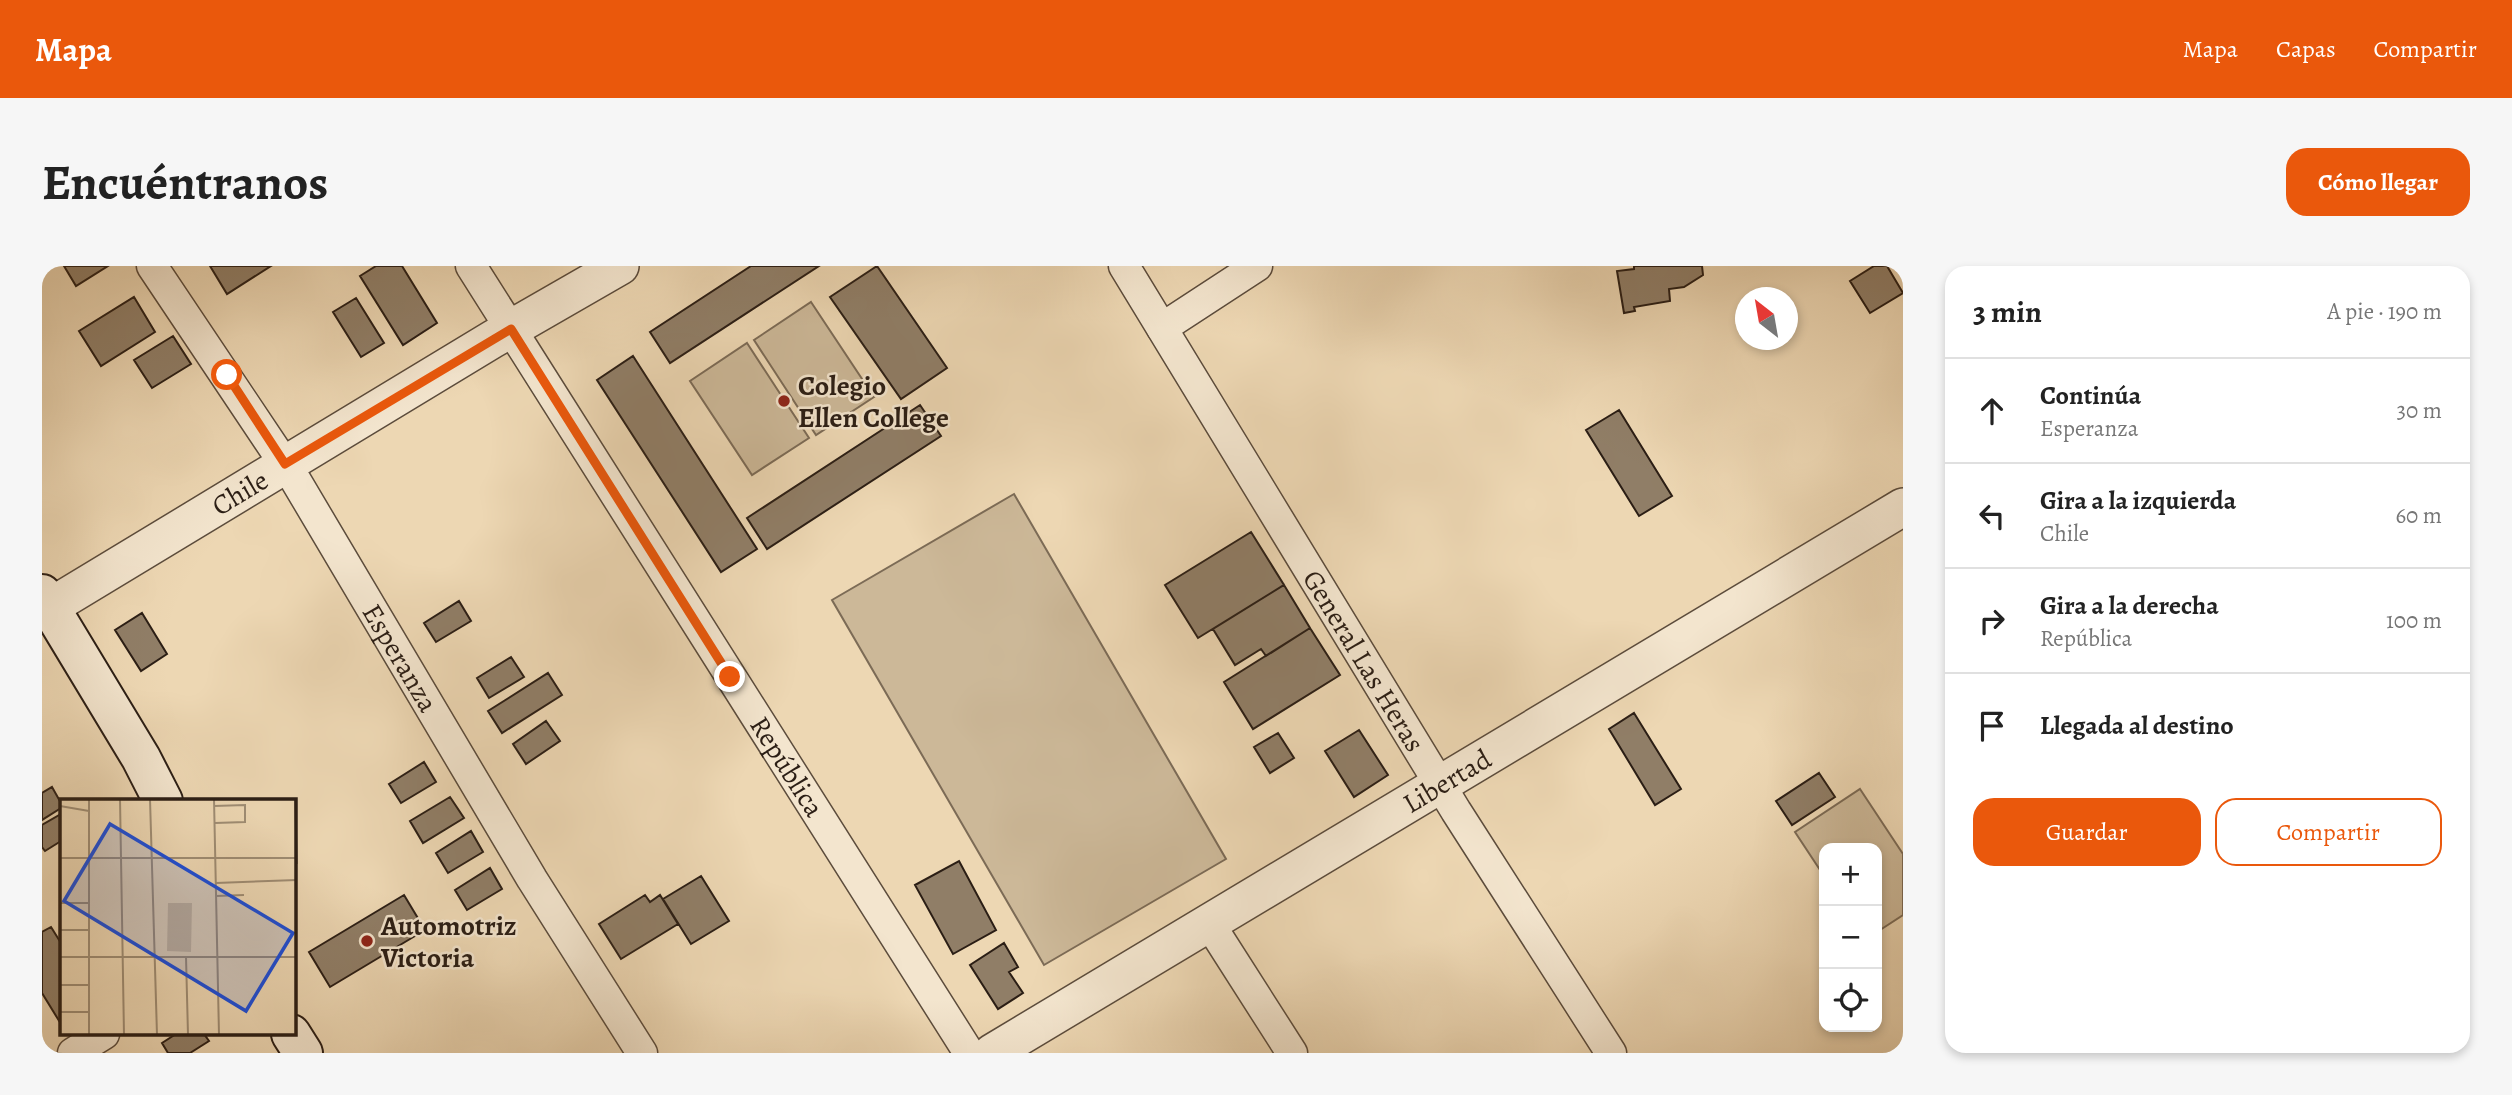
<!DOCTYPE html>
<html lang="es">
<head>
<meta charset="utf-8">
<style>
  body { margin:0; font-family:Alegreya,serif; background:#f6f6f6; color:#222 }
  .controls { position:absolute; right:21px; bottom:21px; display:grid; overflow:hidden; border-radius:14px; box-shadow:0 4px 10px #0003 }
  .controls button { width:63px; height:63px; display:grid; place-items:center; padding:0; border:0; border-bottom:2px solid #e0e0e0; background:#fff; color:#222; font:35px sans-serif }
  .compass { position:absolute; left:1693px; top:21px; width:63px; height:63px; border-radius:50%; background:#fff; box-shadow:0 4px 10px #0003; rotate:329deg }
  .stop { position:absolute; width:21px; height:21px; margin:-16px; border:5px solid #ea580c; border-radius:50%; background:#fff }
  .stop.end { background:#ea580c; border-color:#fff; box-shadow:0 2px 7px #0008 }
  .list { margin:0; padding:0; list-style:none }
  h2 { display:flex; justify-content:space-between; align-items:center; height:91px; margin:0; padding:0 28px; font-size:30px }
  h2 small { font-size:23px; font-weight:400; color:#767676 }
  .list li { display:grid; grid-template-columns:46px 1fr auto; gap:21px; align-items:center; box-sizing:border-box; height:105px; padding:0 28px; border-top:2px solid #e0e0e0 }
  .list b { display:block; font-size:26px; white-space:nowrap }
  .list p { margin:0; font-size:23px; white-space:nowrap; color:#767676 }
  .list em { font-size:23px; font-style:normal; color:#767676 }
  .actions { display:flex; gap:14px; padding:21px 28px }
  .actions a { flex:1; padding:16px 0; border:2px solid #ea580c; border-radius:21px; text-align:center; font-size:24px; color:#ea580c }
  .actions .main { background:#ea580c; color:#fff }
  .icon { flex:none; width:38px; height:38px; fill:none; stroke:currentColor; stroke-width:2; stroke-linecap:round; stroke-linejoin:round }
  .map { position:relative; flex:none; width:1861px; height:787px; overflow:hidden; border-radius:21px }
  header { display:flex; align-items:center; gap:42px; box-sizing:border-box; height:98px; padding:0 35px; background:#ea580c; color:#fff }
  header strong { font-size:33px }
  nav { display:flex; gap:38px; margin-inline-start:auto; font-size:24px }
  .intro { display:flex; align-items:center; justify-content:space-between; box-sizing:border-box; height:168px; padding:0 42px }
  h1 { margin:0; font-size:49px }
  .button { padding:18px 32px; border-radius:21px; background:#ea580c; color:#fff; font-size:24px; font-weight:700 }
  main { display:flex; gap:42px; padding:0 42px }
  aside { flex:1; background:#fff; border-radius:21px; box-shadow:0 4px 10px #0003 }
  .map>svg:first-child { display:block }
  .green { fill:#ccb898; stroke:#7c6b56; stroke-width:2 }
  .building { fill:#907e67; stroke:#2b1e15; stroke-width:2 }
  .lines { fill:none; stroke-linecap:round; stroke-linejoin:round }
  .minor-casing { stroke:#5c4c3c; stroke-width:33 }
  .tertiary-casing { stroke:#5c4c3c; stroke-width:40 }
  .secondary-casing { stroke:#2b1e15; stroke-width:42 }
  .minor { stroke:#f3e5ce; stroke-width:30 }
  .tertiary { stroke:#f3e5ce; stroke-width:37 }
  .secondary { stroke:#f3e5ce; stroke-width:38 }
  .route { stroke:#ea580c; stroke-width:9 }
  .poi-dot { fill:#8f2418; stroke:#f3e5ce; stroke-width:2.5 }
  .labels { text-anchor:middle; stroke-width:5; stroke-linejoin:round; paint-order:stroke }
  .poi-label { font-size:28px; font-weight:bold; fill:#2b1e15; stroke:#f3e5ce; text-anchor:start }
  .street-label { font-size:28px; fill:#2b1e15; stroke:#f3e5ce }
  .inset-road { fill:none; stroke:#9f8d74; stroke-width:2 }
  .view { fill:#1d4ed8; fill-opacity:0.15; stroke:#1d4ed8; stroke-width:3.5 }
  .inset-edge { fill:none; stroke:#2b1e15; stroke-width:3.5 }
</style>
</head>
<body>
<header>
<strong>Mapa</strong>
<nav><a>Mapa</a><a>Capas</a><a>Compartir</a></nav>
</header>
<div class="intro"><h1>Encuéntranos</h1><a class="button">Cómo llegar</a></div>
<main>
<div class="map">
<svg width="1861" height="787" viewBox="0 0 1861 787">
  <rect width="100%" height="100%" fill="#edd7b3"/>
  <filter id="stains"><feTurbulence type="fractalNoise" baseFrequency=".00286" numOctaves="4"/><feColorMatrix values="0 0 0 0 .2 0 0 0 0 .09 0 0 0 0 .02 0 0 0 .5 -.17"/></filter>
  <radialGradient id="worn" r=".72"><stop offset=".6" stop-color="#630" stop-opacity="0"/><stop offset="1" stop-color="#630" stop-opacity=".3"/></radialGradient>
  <path class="green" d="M769,36L832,131L774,169L712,74Z
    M705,77L767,172L710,209L648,115Z
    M972,228L1184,593L1002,699L790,334Z
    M1818,523L1861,588V649L1835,666V582H1782V610L1753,566Z"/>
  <path class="building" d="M22,0H66L34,20Z
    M168,0H229L185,28Z
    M334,0H360L395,57L361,79L318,10Z
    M709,0H777L628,97L608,66Z
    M835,0L905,102L859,133L788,31Z
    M1592,0H1660L1661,9L1642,21L1627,23L1628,35L1592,41L1593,45L1582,47L1575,5L1592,3Z
    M1832,0H1845L1861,27L1828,47L1808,15Z
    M92,31L113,66L59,100L37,65Z
    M314,32L342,77L319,91L291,46Z
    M131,70L149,98L110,122L92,94Z
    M591,90L715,283L679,306L555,114Z
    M878,139L899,170L725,283L705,252Z
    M1577,144L1630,230L1597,250L1544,164Z
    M1209,266L1242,319L1156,372L1123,319Z
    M1242,319L1268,362L1224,390L1219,383L1193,399L1171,363Z
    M417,335L429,355L394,376L382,357Z
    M100,347L125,388L99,405L73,364Z
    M1268,362L1298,409L1211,463L1182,416Z
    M469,391L482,411L447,432L435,412Z
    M506,407L520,429L460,467L446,445Z
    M1592,447L1639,523L1613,539L1567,463Z
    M504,455L518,475L484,498L471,478Z
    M1317,464L1346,509L1312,531L1283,485Z
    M1236,467L1252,492L1228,507L1212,481Z
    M382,496L394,516L359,537L347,518Z
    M1777,507L1793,531L1750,559L1734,535Z
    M10,521L19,537V542L0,554V527Z
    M408,531L422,552L381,577L368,555Z
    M19,548V575L3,585L0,581V559Z
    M429,565L441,586L406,607L394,587Z
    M917,595L954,664L911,688L873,619Z
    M448,602L460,623L425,644L413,624Z
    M659,610L687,655L649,678L621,633Z
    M362,629L383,664L288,721L267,686Z
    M603,629L608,636L618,629L636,658L579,693L557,658Z
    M9,661L19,677V758L0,727V666Z
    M962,677L976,701L967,706L981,727L956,743L928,699Z
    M134,768H162L167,775L148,787H126L120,777Z"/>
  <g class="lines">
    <defs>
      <g id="minor">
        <path id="s1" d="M110,0L254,215L490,613L600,787"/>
        <path id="s2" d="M429,0L927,787"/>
        <path id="s3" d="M1082,0L1414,545L1569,787"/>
        <path d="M1120,62L1215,0"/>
        <path d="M1167,657L1250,787"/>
        <path d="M31,787L62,768"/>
      </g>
      <g id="tertiary">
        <path id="s4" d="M0,346L451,73L578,0"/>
        <path id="s5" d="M950,787L1861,241"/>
      </g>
      <path id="secondary" d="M0,328L99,492L121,535
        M249,768L261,787"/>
    </defs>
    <use href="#minor" class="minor-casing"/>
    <use href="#tertiary" class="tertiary-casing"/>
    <use href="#secondary" class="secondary-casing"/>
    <use href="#minor" class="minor"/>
    <use href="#tertiary" class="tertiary"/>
    <use href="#secondary" class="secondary"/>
  </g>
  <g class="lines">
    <path class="route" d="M185,109L243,198L469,63L688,411"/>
  </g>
  <g class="poi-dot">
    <circle cx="742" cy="135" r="7"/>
    <circle cx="325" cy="675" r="7"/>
  </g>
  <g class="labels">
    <g class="poi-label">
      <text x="756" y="129">Colegio<tspan x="756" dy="32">Ellen College</tspan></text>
      <text x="339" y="669">Automotriz<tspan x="339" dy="32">Victoria</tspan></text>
    </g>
    <g class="street-label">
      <text dy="10" stroke="none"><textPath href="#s4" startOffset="231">Chile</textPath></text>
      <text dy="10" stroke="none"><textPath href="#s1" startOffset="464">Esperanza</textPath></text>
      <text dy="10" stroke="none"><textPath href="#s3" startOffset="462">General Las Heras</textPath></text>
      <text dy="10" stroke="none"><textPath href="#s2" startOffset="592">República</textPath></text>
      <text dy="10" stroke="none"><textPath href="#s5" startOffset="530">Libertad</textPath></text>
    </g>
  </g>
  <g transform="translate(18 533)">
    <rect width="236" height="236" fill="#edd7b3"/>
    <path d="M108,104H132L131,153L107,152Z" fill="#ccb898"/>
    <path class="inset-road" d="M60,0L64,236M90,0L97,236M154,0L159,236M235,0L237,65M0,7L29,12M154,7L185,6V23L155,24M0,59H237M156,84L237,81M156,97L184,96M0,104H29M0,131H29M0,158H237M126,158L128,236M0,186H29M0,213H29M29,236V0"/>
    <path class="view" d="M50,25L233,134L186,212L4,102Z"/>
    <rect width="236" height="236" class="inset-edge"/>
  </g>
  <rect width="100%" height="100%" filter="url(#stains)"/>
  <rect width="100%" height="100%" fill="url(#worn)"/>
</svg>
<div class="controls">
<button>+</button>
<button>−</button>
<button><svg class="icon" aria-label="locate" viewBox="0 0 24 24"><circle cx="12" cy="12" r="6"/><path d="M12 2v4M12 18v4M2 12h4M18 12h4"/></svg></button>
</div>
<svg class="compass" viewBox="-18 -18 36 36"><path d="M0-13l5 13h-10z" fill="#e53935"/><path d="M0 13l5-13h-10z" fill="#767676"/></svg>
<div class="stop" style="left:185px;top:109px"></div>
<div class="stop end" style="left:688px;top:411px"></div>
</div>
<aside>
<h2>3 min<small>A pie · 190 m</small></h2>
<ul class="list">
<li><svg class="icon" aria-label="ahead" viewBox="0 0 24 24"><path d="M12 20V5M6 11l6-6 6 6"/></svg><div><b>Continúa</b><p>Esperanza</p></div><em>30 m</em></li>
<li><svg class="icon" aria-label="left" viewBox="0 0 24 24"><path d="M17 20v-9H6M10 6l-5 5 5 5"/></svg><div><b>Gira a la izquierda</b><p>Chile</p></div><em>60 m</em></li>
<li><svg class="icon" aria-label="right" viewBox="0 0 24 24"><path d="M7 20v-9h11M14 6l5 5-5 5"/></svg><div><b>Gira a la derecha</b><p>República</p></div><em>100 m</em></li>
<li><svg class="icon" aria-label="arrive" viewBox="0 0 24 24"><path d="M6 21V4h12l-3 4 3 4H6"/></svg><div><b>Llegada al destino</b></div></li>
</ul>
<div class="actions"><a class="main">Guardar</a><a>Compartir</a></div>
</aside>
</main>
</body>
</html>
